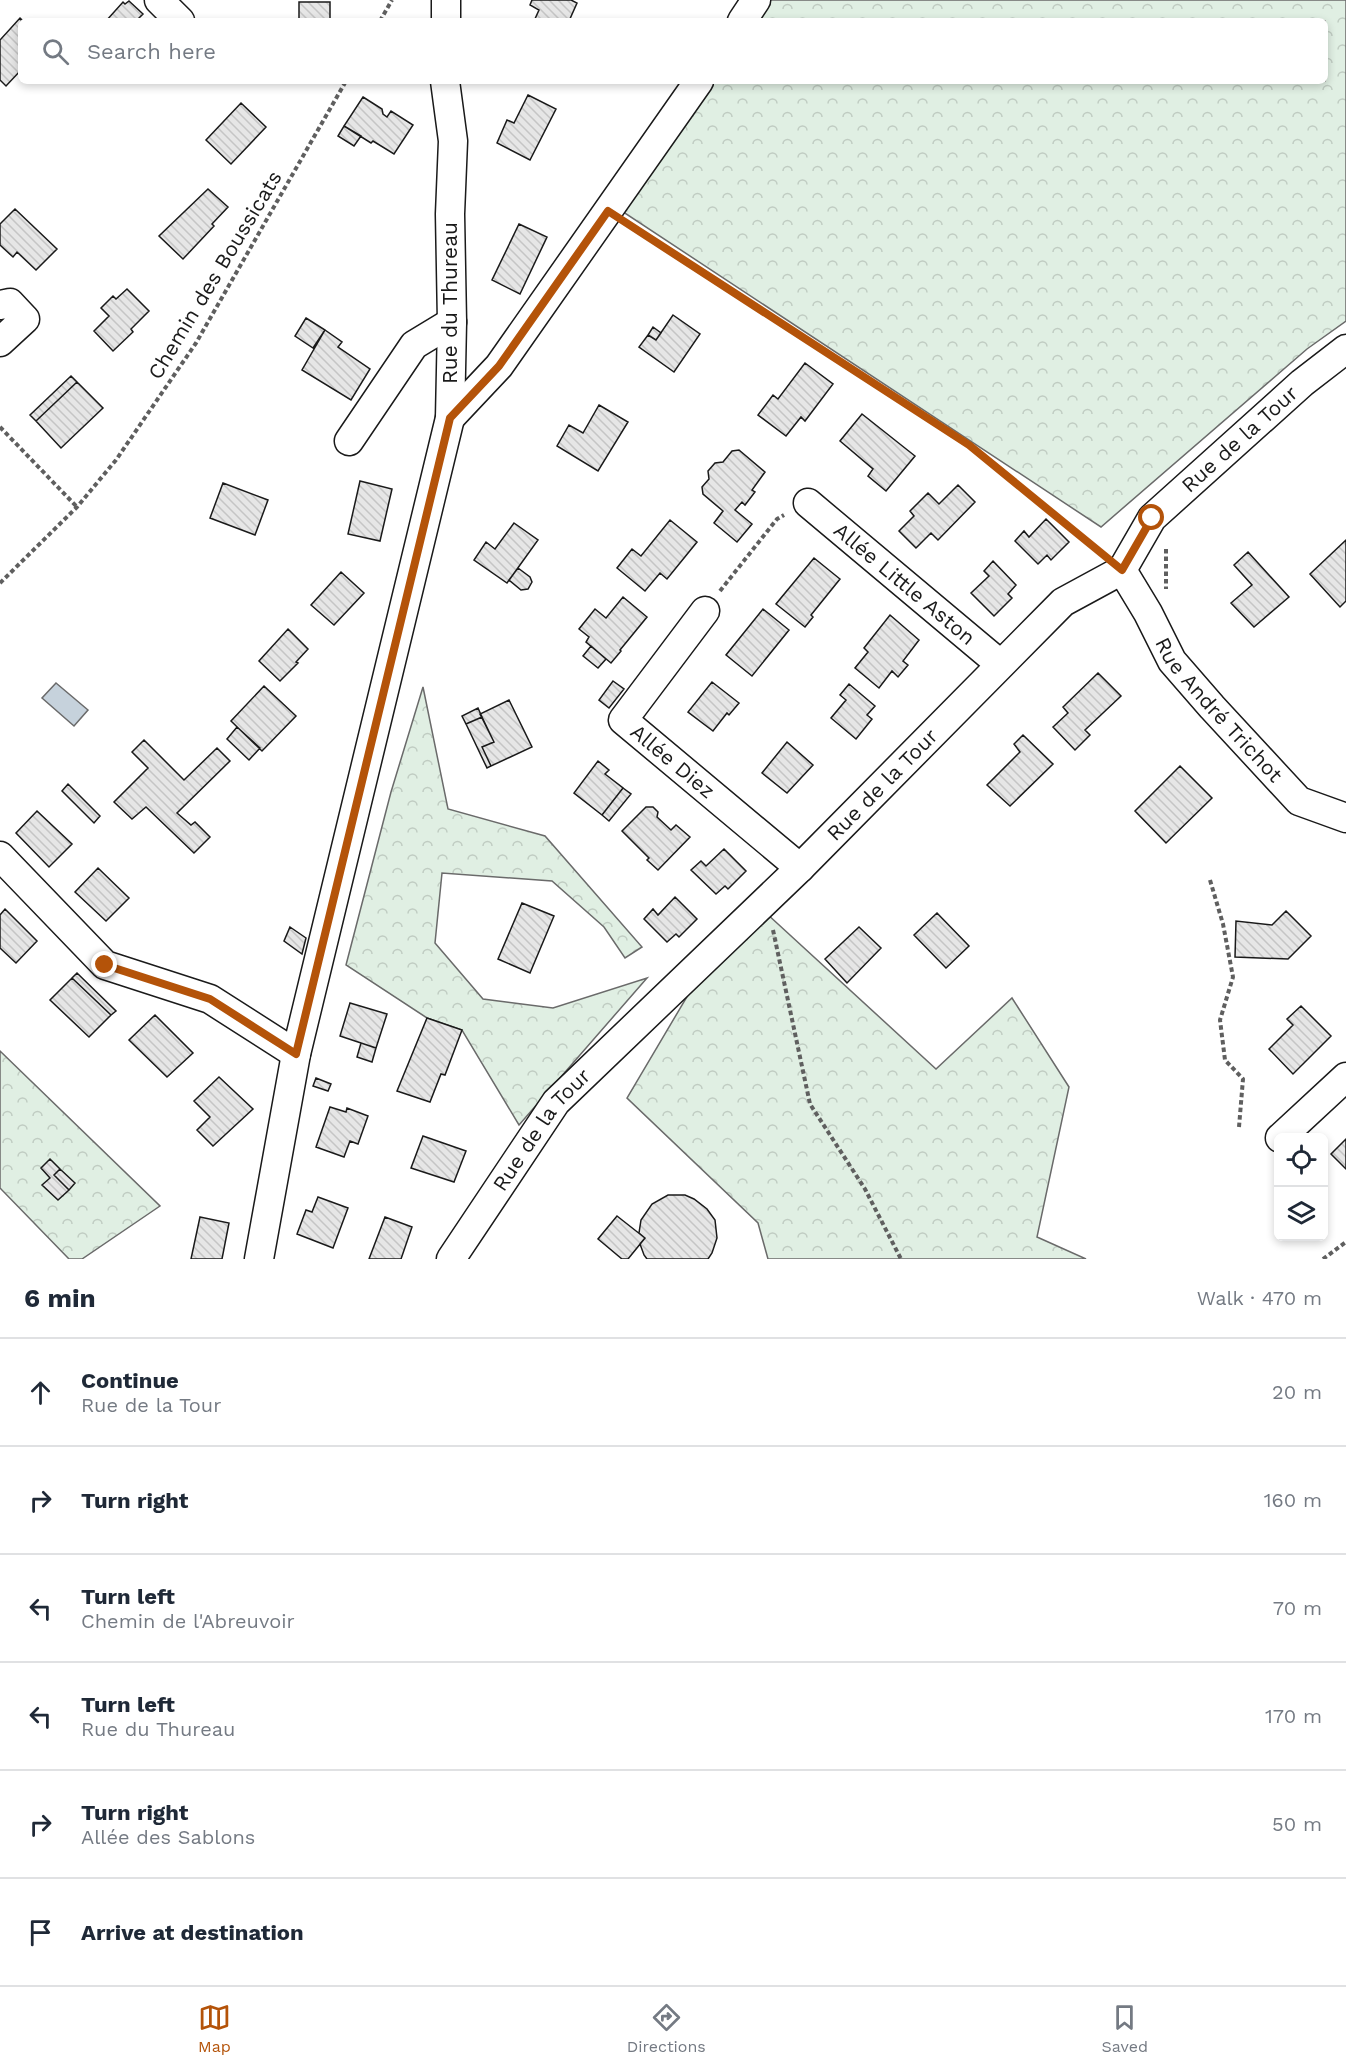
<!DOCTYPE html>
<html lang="en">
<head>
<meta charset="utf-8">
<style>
  body { margin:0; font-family:"Work Sans",sans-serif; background:#f6f6f7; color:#1f2937 }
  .controls { position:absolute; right:18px; bottom:18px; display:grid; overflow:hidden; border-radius:9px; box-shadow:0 3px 9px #0003 }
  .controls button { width:54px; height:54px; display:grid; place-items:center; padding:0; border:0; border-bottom:2px solid #e0e1e3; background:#fff; color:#1f2937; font:30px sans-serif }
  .stop { position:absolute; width:18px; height:18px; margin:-14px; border:4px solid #b45309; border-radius:50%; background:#fff }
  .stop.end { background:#b45309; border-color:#fff; box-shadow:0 2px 6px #0008 }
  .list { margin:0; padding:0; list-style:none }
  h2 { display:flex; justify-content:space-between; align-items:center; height:78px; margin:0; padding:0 24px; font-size:26px }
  h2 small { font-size:20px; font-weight:400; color:#747a83 }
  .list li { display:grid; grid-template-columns:39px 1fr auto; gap:18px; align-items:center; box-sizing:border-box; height:108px; padding:0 24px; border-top:2px solid #e0e1e3 }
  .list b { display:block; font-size:22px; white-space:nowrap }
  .list p { margin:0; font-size:20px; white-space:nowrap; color:#747a83 }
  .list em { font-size:20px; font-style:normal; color:#747a83 }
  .icon { flex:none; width:33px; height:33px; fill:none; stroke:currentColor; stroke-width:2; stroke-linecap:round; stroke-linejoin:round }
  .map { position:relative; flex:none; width:1346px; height:1259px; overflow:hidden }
  .search { position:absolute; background:#fff; box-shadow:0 3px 9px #0003; left:18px; right:18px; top:18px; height:66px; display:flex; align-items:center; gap:15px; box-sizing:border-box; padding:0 21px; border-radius:9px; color:#747a83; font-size:22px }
  .sheet { height:726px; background:#fff }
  nav { display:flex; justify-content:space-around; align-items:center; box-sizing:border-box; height:84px; border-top:2px solid #e0e1e3; background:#fff; font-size:16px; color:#747a83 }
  nav a { display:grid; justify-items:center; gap:3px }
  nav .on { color:#b45309 }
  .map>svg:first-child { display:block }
  .forest { fill:url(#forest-crowns); stroke:#6a6a6a; stroke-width:1.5 }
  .water { fill:#c6d2dc; stroke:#6a6a6a; stroke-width:1.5 }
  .building { fill:url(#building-back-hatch); stroke:#1a1a1a; stroke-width:1.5 }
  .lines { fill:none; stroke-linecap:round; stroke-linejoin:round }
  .minor-casing { stroke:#1a1a1a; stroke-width:31 }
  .path { stroke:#5f5f5f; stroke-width:4; stroke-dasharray:4.5 3; stroke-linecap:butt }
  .minor { stroke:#fff; stroke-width:28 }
  .route { stroke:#b45309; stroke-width:8 }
  .labels { text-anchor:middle; stroke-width:4.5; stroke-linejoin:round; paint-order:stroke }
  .street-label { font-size:21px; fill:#1a1a1a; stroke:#fff }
</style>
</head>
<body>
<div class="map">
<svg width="1346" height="1259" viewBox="0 0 1346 1259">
  <defs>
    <pattern id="forest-crowns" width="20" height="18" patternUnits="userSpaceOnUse" patternTransform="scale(1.5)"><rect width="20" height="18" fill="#e0efe3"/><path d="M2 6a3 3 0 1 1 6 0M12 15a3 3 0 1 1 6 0" fill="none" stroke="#c0ccc2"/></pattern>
    <pattern id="building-back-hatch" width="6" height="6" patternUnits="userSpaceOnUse" patternTransform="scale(1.5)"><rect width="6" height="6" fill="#e6e6e6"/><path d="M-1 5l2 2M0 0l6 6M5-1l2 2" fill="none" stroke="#c5c5c5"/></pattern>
  </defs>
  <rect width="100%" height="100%" fill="#fff"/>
  <path class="forest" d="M742,0H1346V321L1307,349L1101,527L602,198L685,81H1325V21H728Z
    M423,687L448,809L545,836L642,947L625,958L604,927L552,881L442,873L435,943L483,999L553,1008L647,978L519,1125L462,1030L427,1018L346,965L391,792Z
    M766,913L936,1069L1012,998L1069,1087L1037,1237L1086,1259H768L758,1223L627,1098L701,973Z
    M0,1051L160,1206L82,1259H69L0,1188Z"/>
  <path class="water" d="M56,683L88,710L74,726L42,698Z"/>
  <path class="building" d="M532,0H571L577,3L569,21H534L539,10L530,5Z
    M129,1L143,14L139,18L142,21H106L123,2L125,4Z
    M299,2H330V21H299Z
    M20,18L23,21H21V70L6,86L0,80V40Z
    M528,95L556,109L530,160L497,143L507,120L514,123Z
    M363,97L382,109L383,114L387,117L391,111L413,125L394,154L373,141L371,143L344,126Z
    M241,103L266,127L231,164L206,140Z
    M344,126L361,136L354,146L338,136Z
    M208,189L228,207L212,224L214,226L183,259L159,236Z
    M15,209L57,249L36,270L17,252L13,257L0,245V224Z
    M519,224L547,237L520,294L492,280Z
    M127,289L149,311L131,329L133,332L113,351L94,331L109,316L101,308L113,296L116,299Z
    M673,315L700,334L674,372L639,347L648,335L656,340Z
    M306,318L325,330L313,348L295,336Z
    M653,327L661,333L656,340L648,335Z
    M325,330L342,342L338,347L370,369L351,400L302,370Z
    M805,363L833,384L805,421L801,417L786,436L758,415L773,395L778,399Z
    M71,376L77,382L36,421L30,415Z
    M77,382L103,408L61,448L36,421Z
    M599,405L628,422L598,471L557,446L569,425L583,433Z
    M862,414L915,456L886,491L868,476L873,469L840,441Z
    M739,450L765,472L752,490L755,492L745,505L742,502L735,510L752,524L737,542L714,523L723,511L703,494L702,487L709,479L708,471L715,463L723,462L732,451Z
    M360,481L392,489L380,541L348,534Z
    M223,483L268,500L255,535L210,518Z
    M958,485L975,502L938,540L931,533L916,548L899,531L914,516L910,511L928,493L939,504Z
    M1046,519L1069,542L1051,560L1047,555L1038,564L1015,541L1024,531L1029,537Z
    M670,520L697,542L667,579L660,573L645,591L617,568L632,549L641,556Z
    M514,523L538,540L507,583L474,560L486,542L495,549Z
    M1346,540V601L1340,607L1310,574Z
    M1248,552L1289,597L1254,627L1231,603L1252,585L1234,565Z
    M814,558L840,579L811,615L813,617L805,627L776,604Z
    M993,561L1016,585L1008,594L1012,598L994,616L971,593L989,576L984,571Z
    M518,568L530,577L532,582L528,589L521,590L509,580Z
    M341,572L364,593L334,625L311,605Z
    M623,597L647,617L620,650L621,651L611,663L586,642L589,637L579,629L595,609L606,618Z
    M763,609L789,630L752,676L726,655Z
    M890,615L919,640L903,661L908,665L898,677L892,671L879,688L855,668L868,652L864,648Z
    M288,629L308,649L296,662L298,663L280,681L259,661Z
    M591,646L606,659L598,668L583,656Z
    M1098,673L1121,696L1085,730L1090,735L1075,750L1053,727L1068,713L1063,707Z
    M613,681L624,689L609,708L599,700Z
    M712,682L739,703L729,715L727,713L713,731L688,712Z
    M849,684L875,706L867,715L872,719L856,739L831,718L846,700L840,695Z
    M264,686L296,716L262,751L231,721Z
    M509,700L532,747L491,766L482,747L494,742L480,714Z
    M478,708L482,717L466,724L462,716Z
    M482,717L494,742L482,747L491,766L487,768L466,724Z
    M237,727L260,748L249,760L227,739Z
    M1023,735L1053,764L1010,806L987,785L1020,752L1014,744Z
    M144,740L184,780L217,748L230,761L177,813L191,825L195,822L210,837L194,853L146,807L132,819L114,802L148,768L132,752Z
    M787,742L813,765L787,793L762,773Z
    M598,761L609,770L605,774L623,788L602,815L574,793Z
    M1180,766L1212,798L1166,843L1135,811Z
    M68,784L100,816L94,823L62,791Z
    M623,788L631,794L609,821L602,815Z
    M646,807H653L658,812L657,817L671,830L676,825L690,837L658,870L647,860L649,858L622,831Z
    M37,811L72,844L49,867L16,833Z
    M724,849L746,871L728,889L725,886L716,894L691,870L701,861L706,866Z
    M98,868L129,898L106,921L75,892Z
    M675,897L697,919L679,937L676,934L667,942L644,919L653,909L658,915Z
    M522,903L554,916L530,973L498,959Z
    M5,909L37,941L16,963L0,948V915Z
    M1286,911L1311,936L1288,959L1235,957L1236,921L1272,925Z
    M937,913L969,946L946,968L914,935Z
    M290,927L306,938L302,954L284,941Z
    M859,927L881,948L847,983L825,959Z
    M77,973L116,1011L111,1015L72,978Z
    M72,978L111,1015L89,1037L50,1000Z
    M350,1003L387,1014L376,1048L340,1036Z
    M1301,1006L1331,1036L1293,1074L1269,1049L1293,1025L1287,1019Z
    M155,1015L193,1053L167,1077L129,1040Z
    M427,1018L462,1030L445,1075L441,1074L430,1102L397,1091Z
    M361,1043L376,1048L372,1062L357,1057Z
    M219,1077L253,1109L213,1146L197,1130L210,1117L194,1101Z
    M316,1078L331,1084L328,1091L313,1086Z
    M330,1107L346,1112L347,1108L368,1116L358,1144L350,1141L344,1157L316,1147Z
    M423,1136L466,1151L454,1182L411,1168Z
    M1346,1139V1169L1331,1154Z
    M50,1159L60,1169L54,1175L69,1190L58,1200L42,1185L50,1178L41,1168Z
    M60,1169L75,1183L69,1190L54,1175Z
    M668,1195H685L694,1199L707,1209L715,1220L717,1238L712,1253L708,1259H647L644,1255L640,1244L645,1238L639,1233L641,1220L652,1204Z
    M318,1197L348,1208L333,1248L297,1234L306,1210L312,1212Z
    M617,1216L645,1238L628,1259H622L598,1239Z
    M200,1217L229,1223L222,1259H191Z
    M385,1217L412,1227L401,1259H369Z"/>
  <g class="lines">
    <defs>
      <g id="minor">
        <path d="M159,0L180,21"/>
        <path d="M446,21V0"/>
        <path d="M742,21L756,0"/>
        <path d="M0,305L10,303L25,319L0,342"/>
        <path d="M450,418L499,366L699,81"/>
        <path d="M349,441L414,345L452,322"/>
        <path id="s1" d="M808,503L1000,664"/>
        <path id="s2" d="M1122,570L1148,613L1172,661L1212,707L1299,801L1346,818"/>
        <path id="s3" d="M705,611L623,720L800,868"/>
        <path d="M0,856L105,965L210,999L296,1054"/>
        <path d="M1280,1138L1346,1077"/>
        <path d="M259,1259L296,1054L450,418L452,322L450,214L453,141L445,81"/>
        <path id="s4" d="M451,1259L556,1102L800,868L1063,602L1122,570L1152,518L1302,383L1346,349"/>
      </g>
    </defs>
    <use href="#minor" class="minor-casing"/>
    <path class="path" d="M380,21L392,0
      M630,225L970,445L1101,552
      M0,427L77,507
      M1166,549V589
      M0,583L77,507L116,460L196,343L346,81
      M720,591L777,519L784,515
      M1210,880L1223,924L1233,977L1220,1020L1225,1060L1243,1079L1239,1127
      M773,930L810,1104L865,1189L901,1259
      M1323,1259L1346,1242"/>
    <use href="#minor" class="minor"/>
  </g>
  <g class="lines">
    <path class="route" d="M105,965L210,999L296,1054L450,418L499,366L608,211L969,445L1122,570L1152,518"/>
  </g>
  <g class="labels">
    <g class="street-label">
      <text transform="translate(215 275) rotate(-59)" y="7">Chemin des Boussicats</text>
      <text transform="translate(450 303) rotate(-90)" y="7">Rue du Thureau</text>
      <text dy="7" stroke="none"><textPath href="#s4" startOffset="1146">Rue de la Tour</textPath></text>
      <text dy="7" stroke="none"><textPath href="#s1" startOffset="126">Allée Little Aston</textPath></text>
      <text dy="7" stroke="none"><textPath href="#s2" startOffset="171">Rue André Trichot</textPath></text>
      <text dy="7" stroke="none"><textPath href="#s3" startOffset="201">Allée Diez</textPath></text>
      <text dy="7" stroke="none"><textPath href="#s4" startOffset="644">Rue de la Tour</textPath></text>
      <text dy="7" stroke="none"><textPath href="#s4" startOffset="158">Rue de la Tour</textPath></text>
    </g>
  </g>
</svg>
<div class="controls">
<button><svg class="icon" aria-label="locate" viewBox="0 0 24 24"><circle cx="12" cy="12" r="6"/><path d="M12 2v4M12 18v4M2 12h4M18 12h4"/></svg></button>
<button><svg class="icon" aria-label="layers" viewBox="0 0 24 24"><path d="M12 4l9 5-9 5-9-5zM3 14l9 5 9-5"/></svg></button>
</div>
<div class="stop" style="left:1152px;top:518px"></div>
<div class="stop end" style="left:105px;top:965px"></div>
<div class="search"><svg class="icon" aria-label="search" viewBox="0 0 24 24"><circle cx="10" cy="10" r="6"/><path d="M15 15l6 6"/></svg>Search here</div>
</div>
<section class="sheet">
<h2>6 min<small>Walk · 470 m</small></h2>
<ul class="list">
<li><svg class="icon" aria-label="ahead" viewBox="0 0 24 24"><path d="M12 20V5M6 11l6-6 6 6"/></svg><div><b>Continue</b><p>Rue de la Tour</p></div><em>20 m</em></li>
<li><svg class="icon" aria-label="right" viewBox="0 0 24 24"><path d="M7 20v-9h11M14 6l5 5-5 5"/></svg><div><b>Turn right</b></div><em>160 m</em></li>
<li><svg class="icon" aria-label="left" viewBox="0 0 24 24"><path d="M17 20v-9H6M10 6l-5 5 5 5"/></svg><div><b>Turn left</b><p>Chemin de l'Abreuvoir</p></div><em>70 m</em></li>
<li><svg class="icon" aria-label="left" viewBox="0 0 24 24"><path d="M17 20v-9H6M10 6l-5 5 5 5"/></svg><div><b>Turn left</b><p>Rue du Thureau</p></div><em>170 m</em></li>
<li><svg class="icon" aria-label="right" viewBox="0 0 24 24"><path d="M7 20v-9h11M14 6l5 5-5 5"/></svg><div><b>Turn right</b><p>Allée des Sablons</p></div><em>50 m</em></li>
<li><svg class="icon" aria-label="arrive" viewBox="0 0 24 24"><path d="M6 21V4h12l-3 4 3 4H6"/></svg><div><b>Arrive at destination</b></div></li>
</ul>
</section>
<nav>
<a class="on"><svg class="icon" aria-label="map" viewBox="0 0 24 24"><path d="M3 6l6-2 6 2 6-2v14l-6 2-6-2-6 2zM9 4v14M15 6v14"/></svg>Map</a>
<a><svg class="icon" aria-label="directions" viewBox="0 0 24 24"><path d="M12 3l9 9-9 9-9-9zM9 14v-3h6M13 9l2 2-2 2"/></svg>Directions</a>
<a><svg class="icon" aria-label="saved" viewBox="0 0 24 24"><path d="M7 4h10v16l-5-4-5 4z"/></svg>Saved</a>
</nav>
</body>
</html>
